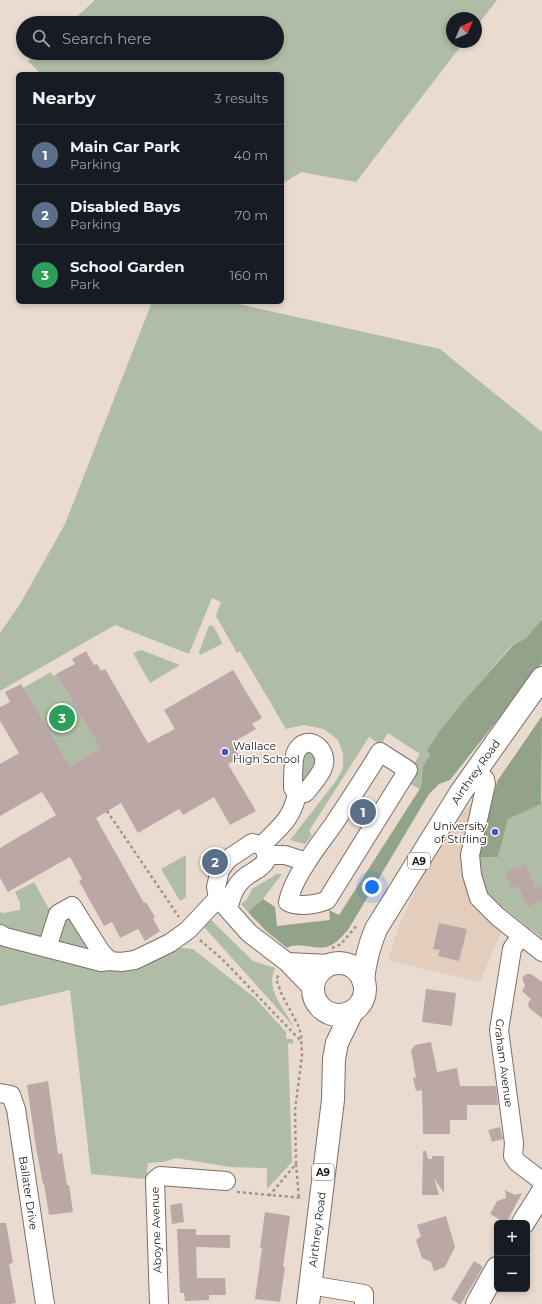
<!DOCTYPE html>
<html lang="en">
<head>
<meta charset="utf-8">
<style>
  body { margin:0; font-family:Montserrat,sans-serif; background:#242831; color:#f1f3f6 }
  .controls { position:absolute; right:12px; bottom:12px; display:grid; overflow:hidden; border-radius:6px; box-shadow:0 2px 6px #0003 }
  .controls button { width:36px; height:36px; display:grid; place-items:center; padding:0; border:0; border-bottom:1px solid #363941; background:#171b24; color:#f1f3f6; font:20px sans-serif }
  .compass { position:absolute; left:446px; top:12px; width:36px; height:36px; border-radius:50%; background:#171b24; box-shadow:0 2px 6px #0003; rotate:44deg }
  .you { position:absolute; left:372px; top:887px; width:14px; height:14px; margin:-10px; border:3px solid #fff; border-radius:50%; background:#1a73e8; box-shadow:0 0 0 6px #1a73e833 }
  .badge { display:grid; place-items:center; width:26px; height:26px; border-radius:50%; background:#a7abe1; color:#fff; font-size:13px; font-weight:700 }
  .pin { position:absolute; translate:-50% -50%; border:2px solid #fff; box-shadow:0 1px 4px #0006 }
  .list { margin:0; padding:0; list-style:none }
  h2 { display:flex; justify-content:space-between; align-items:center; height:52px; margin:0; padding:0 16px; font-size:17px }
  h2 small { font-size:13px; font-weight:400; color:#9ea1a6 }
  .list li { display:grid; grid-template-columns:26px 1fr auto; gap:12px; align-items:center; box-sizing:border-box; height:60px; padding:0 16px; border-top:1px solid #363941 }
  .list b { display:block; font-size:15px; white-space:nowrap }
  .list p { margin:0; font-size:13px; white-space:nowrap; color:#9ea1a6 }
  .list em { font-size:13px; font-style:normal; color:#9ea1a6 }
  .icon { flex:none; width:22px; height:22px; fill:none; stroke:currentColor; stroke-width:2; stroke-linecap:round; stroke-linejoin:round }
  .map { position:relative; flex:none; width:542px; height:1304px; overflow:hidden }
  .search { position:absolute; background:#171b24; box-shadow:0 2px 6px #0003; left:16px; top:16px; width:268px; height:44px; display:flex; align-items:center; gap:10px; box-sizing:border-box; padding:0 14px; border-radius:22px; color:#9ea1a6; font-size:15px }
  .panel { position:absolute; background:#171b24; box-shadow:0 2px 6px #0003; left:16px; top:72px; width:268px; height:232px; border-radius:6px }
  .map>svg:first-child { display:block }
  .built { fill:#e3cdbd }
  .green { fill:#afbda6 }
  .forest { fill:#93a38a }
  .building { fill:#bba8a6 }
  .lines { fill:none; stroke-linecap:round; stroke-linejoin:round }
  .minor-casing { stroke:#7d6f66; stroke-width:20 }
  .major-casing { stroke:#7d6f66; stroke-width:24 }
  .path { stroke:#a0958c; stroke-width:2.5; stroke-dasharray:3 3; stroke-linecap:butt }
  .minor { stroke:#fff; stroke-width:18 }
  .major { stroke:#fff; stroke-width:22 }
  .poi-dot { fill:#4d52c8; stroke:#fff; stroke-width:1.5 }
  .labels { text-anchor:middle; stroke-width:3; stroke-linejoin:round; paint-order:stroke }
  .shield { fill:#fff; stroke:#615d5a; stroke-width:1 }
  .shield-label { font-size:10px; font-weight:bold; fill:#1d1713 }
  .poi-label { font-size:11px; fill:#1d1713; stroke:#fff; text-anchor:start }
  .street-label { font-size:11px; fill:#1d1713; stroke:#fff }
</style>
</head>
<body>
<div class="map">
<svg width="542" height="1304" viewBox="0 0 542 1304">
  <rect width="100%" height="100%" fill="#eadbd0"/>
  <path class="built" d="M542,716V955L501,933L480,982L388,960L398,928L417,886L458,816L498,780Z"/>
  <path class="green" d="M95,0H497L476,27V18H452V42H464L356,182L301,172L282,184V74H41L28,61L37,53H277V23H70Z
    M152,302H229L440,349L542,432V619L526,638L512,645L467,697L423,766L421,787L419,789L409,783L413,766L420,754L388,733L381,745L369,737L309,831L312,835L305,844L290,840L336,781L343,768V754L338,740L324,729L304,725L286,729L240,651L237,653L216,616L221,602L212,598L189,654L115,625L0,691V633L20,604L65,524Z
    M210,625L213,626L220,638L222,644L200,655L199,652L208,628Z
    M141,650L180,665L150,683L133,653Z
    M51,672L53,676L56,674L100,748L70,766L23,688Z
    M307,750L314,753L317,760L309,776L301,782V757Z
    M542,801V938L490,897L477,872L473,857H498L508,819L541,804Z
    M186,855V897L180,901L161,869Z
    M277,874H282L263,899L248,912L241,904L247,899L252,889Z
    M34,882L49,909L51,915L43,936L35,939L0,926V912L3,913L20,910V903L15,892Z
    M72,917L96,956L58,942L66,918Z
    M211,920L253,961L275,968C265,990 284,1008 294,1027L204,927Z
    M0,939L118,972L132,970L170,947L193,949L255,998L286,1032V1039H293V1044L288,1043L292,1162L267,1189V1168L230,1167L176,1158L163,1162L148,1163L146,1179L91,1174L70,990L0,1006Z"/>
  <path class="forest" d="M542,619V663L526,686L503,713L450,780L439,784L429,794L348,930C343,935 338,942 331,945C318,953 301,940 287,948L266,931L248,912L263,899L275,907L277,926L330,920L329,910L339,915L421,787L423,766L430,755L427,750L440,731L467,697L513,645L526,638Z
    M542,716L541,804L508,819L498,857H473L498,780Z"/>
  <path class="building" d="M86,651L94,665L97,664L101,671L105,669L148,743L175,729L164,710L233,670L262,718L252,724L256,729L232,743L240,758L228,764L256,811L230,825L214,797L183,815L179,809L138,833L121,803L96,818L144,903L146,902L155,917L153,919L160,931L145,941L138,929L120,938L112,922L104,926L79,881L82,879L70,857L8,892L0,878V848L56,815L42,792L0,816V764L19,753L0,721V707L10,702L5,692L21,684L70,766L100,748L56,674L75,664L72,659Z
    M526,864L535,889L542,886V900L528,907L518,886L511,888L505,872Z
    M439,923L467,929L459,961L438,956L440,950L433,949Z
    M526,974H531L542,982V1018L529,1008L528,1003L531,999L522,991L525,986L522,978Z
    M426,989L456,993L452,1026L422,1022Z
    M431,1042L437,1072L457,1068L460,1086H496L498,1105H467V1120H450V1134H423L422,1090L416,1091L413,1078L416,1077L411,1050L415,1045Z
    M48,1081L58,1154L62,1153L67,1185H69L73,1212L49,1215L44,1184H43L36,1148L27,1085Z
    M500,1127L503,1139L492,1142L488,1130Z
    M423,1151H426L428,1159H432V1156H444V1193L434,1178L439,1195H422Z
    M505,1190L515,1195L522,1193L506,1223L490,1214L497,1201L506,1198Z
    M182,1203L184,1222L172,1224L170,1205Z
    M265,1212L290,1216L283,1267H285L280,1302L255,1299L262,1248H260Z
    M446,1216L455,1247L445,1267L434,1271L431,1262L422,1258L416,1240L421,1236L417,1225Z
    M0,1223H6L13,1263L9,1264L16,1303L10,1304H0Z
    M177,1229H196V1235H230V1248L196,1247L197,1278H225L226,1295H209V1300L185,1301L184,1293H180Z
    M474,1261L483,1267L461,1304H459L451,1299Z"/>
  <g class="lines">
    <defs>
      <g id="minor">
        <path d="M380,752L408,770L327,900C317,905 298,907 288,902C293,877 318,846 333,825C349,801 365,777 380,752Z"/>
        <path d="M475,772L485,779L486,784L470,855L472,875L479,898L497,916L542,952"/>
        <path d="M262,845C279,828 292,819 297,794L293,788C293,780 293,758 296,752C306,731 332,750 322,770C318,778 311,786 305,793L297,794"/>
        <path d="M267,855H285L307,862"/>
        <path d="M228,909C232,894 235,884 248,875C256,870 263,867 267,859C265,848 264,845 252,843L228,859L220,870L216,887L218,898L249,933L287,962L312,988"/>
        <path d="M0,934L5,937L101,962L110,961"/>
        <path id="s1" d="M521,935L512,949L499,1030L514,1143L513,1156L517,1162L542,1181"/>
        <path d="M47,948L58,914L72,906L101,952L110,961L121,962L135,960L170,943L188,930L218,898"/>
        <path d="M287,962L330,964"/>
        <path id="s2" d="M0,1093L11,1095L16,1109L45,1304"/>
        <path d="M310,1285L364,1294V1304"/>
        <path d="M159,1304L155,1180L160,1176L226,1181"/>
      </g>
      <g id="major">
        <circle cx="339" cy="989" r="26"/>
        <path id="s3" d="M363,980C365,962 369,946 376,929L461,792L542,678"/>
        <path d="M523,1223L542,1193"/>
        <path id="s4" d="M308,1304L333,1100L334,1059L337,1043L352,1012"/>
        <path d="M477,1304L497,1268"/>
      </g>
    </defs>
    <use href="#minor" class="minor-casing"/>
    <use href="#major" class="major-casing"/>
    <path class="path" d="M107,811L179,917
      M200,940L222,959L301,1041
      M332,948L341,944L357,925
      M296,1164L299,1198
      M237,1192L303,1198
      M269,1196L296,1164L295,1110L302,1056L301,1034L298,1025L282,995L276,979L279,975"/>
    <use href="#minor" class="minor"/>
    <use href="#major" class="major"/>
  </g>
  <g class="poi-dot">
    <circle cx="225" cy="752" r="4"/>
    <circle cx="495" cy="832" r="4"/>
  </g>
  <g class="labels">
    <g class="shield">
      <rect x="408" y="853" width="22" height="16" rx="3"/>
      <rect x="312" y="1164" width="22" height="16" rx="3"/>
    </g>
    <g class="shield-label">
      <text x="419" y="865">A9</text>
      <text x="323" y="1176">A9</text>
    </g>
    <g class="poi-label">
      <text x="233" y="750">Wallace<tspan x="233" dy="13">High School</tspan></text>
      <text x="487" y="830" text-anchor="end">University<tspan x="487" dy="13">of Stirling</tspan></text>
    </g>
    <g class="street-label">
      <text dy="4" stroke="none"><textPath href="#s3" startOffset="239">Airthrey Road</textPath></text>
      <text dy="4" stroke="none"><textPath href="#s1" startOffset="132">Graham Avenue</textPath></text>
      <text dy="4" stroke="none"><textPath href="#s2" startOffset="111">Ballater Drive</textPath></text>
      <text dy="4" stroke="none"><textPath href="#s4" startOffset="75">Airthrey Road</textPath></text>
      <text transform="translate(156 1230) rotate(-92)" y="4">Aboyne Avenue</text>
    </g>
  </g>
</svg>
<div class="controls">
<button>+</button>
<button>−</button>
</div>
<svg class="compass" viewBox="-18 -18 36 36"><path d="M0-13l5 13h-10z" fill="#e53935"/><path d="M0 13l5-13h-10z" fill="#9ea1a6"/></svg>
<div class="you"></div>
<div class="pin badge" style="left:363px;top:812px;background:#5c6f8a">1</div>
<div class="pin badge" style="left:215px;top:862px;background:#5c6f8a">2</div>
<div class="pin badge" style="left:62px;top:718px;background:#2e9e5b">3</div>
<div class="search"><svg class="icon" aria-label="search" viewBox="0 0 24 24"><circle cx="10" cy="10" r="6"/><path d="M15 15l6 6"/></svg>Search here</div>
<section class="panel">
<h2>Nearby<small>3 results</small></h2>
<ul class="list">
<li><span class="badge" style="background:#5c6f8a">1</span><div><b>Main Car Park</b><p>Parking</p></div><em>40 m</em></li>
<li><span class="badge" style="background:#5c6f8a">2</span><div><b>Disabled Bays</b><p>Parking</p></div><em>70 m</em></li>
<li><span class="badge" style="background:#2e9e5b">3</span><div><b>School Garden</b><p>Park</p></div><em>160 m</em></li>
</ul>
</section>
</div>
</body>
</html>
